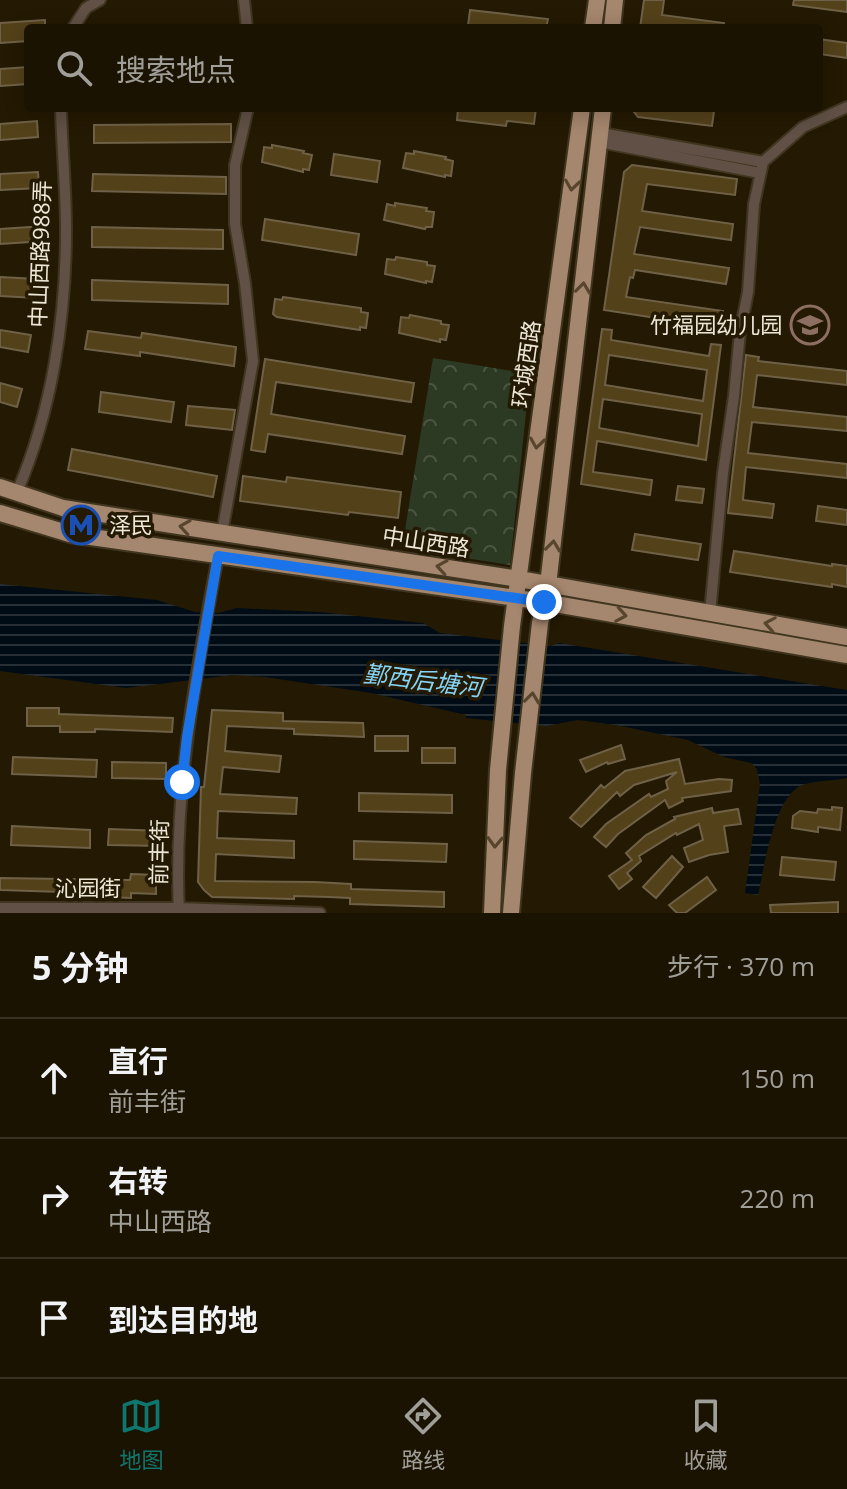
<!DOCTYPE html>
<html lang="zh">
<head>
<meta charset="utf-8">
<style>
  body { margin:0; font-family:"Open Sans","Noto Sans SC",sans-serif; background:#282011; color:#f1f3f6 }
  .stop { position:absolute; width:24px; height:24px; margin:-18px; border:6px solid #1a73e8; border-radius:50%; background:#fff }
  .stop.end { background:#1a73e8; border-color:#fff; box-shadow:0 2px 8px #0008 }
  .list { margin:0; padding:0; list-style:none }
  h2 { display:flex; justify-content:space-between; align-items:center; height:104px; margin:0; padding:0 32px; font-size:34px }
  h2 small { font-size:26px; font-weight:400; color:#a09e99 }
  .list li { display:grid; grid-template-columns:52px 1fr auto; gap:24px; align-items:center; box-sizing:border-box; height:120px; padding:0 32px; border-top:2px solid #393224 }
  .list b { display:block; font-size:30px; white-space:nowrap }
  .list p { margin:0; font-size:26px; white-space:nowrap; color:#a09e99 }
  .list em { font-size:26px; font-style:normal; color:#a09e99 }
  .icon { flex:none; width:44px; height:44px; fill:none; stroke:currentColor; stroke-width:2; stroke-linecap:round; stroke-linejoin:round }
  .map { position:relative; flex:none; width:847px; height:913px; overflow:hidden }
  .search { position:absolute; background:#1b1302; box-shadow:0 4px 20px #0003; left:24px; right:24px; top:24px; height:88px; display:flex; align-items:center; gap:20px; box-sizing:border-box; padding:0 28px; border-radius:8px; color:#a09e99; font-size:30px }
  .sheet { height:464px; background:#1b1302 }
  nav { display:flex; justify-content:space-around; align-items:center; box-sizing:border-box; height:112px; border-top:2px solid #393224; background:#1b1302; font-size:22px; color:#a09e99 }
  nav a { display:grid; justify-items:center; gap:4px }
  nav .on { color:#0f766e }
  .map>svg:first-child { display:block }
  .park { fill:url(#park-crowns) }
  .water { fill:url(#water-rules) }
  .building { fill:#53411a; stroke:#6e6147; stroke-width:2; fill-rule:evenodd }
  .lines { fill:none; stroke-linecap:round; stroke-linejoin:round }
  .street-casing { stroke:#403620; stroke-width:14 }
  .primary-casing { stroke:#403620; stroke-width:20 }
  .street { stroke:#605045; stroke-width:10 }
  .primary { stroke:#a5866e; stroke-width:16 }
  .oneway { stroke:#58452d }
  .route { stroke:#1a73e8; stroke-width:10 }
  .labels { text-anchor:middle; stroke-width:7; stroke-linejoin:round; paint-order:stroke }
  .street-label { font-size:22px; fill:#eee7d8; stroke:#241902 }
  .poi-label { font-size:22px; fill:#eee7d8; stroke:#241902; text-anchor:end }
  .water-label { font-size:24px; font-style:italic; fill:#85d4f5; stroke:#241902 }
</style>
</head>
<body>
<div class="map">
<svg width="847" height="913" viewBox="0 0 847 913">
  <defs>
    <pattern id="park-crowns" width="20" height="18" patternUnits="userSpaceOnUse" patternTransform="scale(2)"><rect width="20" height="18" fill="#2c3a23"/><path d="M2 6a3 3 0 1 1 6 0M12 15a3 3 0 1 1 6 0" fill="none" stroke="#4b5642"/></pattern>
    <pattern id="water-rules" width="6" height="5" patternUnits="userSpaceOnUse" patternTransform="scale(2)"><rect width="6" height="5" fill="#000c15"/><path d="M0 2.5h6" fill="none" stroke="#262f36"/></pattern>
  </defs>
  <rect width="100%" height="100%" fill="#241902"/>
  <path class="park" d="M433,358L530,374L510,565L402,548Z"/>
  <path class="water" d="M0,584L157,600L195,612L218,613L237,608L320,612L423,623L440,633L551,646L559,643L847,690V778C833,781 816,780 802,785C774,796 764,868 758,895L745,893L760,785L757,769L751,763L724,757L688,740L616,725L578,720L546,726L466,718V715L371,693L265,677L233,675L126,688L0,671Z"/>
  <path class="building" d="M644,0H664L662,15L724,23L723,28H640Z
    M794,0H847V12L793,5Z
    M470,10L548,19L546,28L468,26Z
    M45,20V28H28V41L0,43V23Z
    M819,39L847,43V58L819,54Z
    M28,67V84L0,86V69Z
    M458,108L506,111L507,108H536L534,124L507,121L506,126L457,120Z
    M631,108H691L714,111L712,126L638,117Z
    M37,121L38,137L0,140V124Z
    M231,124V142L94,143V125Z
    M272,145L304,151L303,153L312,155L309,170L303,169V172L262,162L264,147L272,148Z
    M414,151L446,157L445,159L453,161L451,176L445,175V177L403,168L406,153L414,154Z
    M334,154L380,161L377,182L331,175Z
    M632,165L737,179L735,195L647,184L642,211L733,224L731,240L640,227L634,254L729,268L726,284L635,270L633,278L630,277L626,297L723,311L721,328L604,310L624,172Z
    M38,172L39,188L0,190V174Z
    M93,174L226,177V194L92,191Z
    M395,203L427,208L426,211L434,212L432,227H426L425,229L384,220L387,204L395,206Z
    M265,219L359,234L356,255L262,240Z
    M44,226L45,241L0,244V229Z
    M92,227L223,230V249L92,247Z
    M396,257L427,262V265L435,266L432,282L426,281V283L385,274L387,259L395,260Z
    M0,277L37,279L36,298L0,296Z
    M92,280L228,285V304L92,300Z
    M283,297L361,308V312L368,313L366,328L360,327V330L277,317L273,314L275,299L282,300Z
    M410,315L441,321V324L449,325L446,340L440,339V342L399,333L401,317L409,318Z
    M602,329L612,330L611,340L709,356L711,344L721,345L706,460L597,441L593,472L652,480L650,495L581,484ZM609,355L707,370L703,401L605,385ZM603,399L702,414L698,446L599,428Z
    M0,330L31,335L28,352L0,347Z
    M88,331L141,338L142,333L236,347L234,366L140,352V356L85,349Z
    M746,355L759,357L758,361L847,371V385L757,375L753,407L847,417V431L752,422L748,453L847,464V478L746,467L743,500L774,504L772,518L728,513Z
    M265,359L414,383L411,402L276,382L271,414L405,436L402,454L268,434L265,452L251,450Z
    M0,383L22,389L17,407L0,402Z
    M101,392L174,402L171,422L99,412Z
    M188,406L235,410L232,430L186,425Z
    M72,449L217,476L213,497L68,470Z
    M243,476L286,482L287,477L401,492L398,518L349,512L348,515L240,501Z
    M678,486L704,489L702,503L676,500Z
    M818,506L847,510V525L816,521Z
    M635,534L701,544L698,560L632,550Z
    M734,551L832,566V564L847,566V587L832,584V587L730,572Z
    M27,708H59V714L173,718L172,732L95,729V732H60V726H27Z
    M212,710L283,713V721L363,723L364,737L294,734V729L227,726L225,751L281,756L279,772L223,767L220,794L297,798L296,814L218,811L217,838L294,841V858L216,854L215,881L315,882L351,884V889L444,892V907L350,904V898L329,897L294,896V899L212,897L204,890L198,882L201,787H204Z
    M375,736H408V751H375Z
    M621,745L625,759L608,764L607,762L586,772L580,760Z
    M422,748H455V763H422Z
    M13,757L97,760L96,777L12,774Z
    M679,759L685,784L719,779L732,780L731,791L682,798L683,801L669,808L665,800L618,834L606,847L594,837L606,824L649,794L651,797L668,789L666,781L677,772L634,785L620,796L617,792L581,827L570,818L601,785L604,788L625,771Z
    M112,762L166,763V779L112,778Z
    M359,793L452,795V813L359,811Z
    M832,807L842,808L840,830L818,827V832L792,828L793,816L800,811L817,813L818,809L832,810Z
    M712,808L713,813L738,809L741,824L724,826L728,852L709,855L689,862L684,848L703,840L699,824L677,835L676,833L639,856L641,861L627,873L632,879L619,889L609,876L632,860L626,853L646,835L675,819L674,817Z
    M12,826L90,830V848L11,845Z
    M109,829L162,831V846L108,845Z
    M354,841L447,844L446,862L354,859Z
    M672,856L683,867L656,898L643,887Z
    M782,857L836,862L834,880L780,875Z
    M131,874L156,875V894L131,893V898L62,895V892L0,890V878L130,880Z
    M707,877L716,890L685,913H677L669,905Z
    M838,902V913H771L770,905Z"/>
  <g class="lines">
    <defs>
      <path id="street" d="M244,0L247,28
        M73,28L86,8L100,0
        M601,133L763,162
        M599,142L760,173
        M17,492C52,411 66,318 66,230C66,189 62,149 61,108
        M222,533L253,361L245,283L235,224V165L248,108
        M710,613L723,473L734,396L740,332L748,292L754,204L763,162L803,127L847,107
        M0,908H178L320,913
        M179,913C173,793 196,673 218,556"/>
      <path id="primary" d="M593,28L597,0
        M612,28L615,0
        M0,487L63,508L519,579L847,637
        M0,513L70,534L544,602L847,655
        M492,913L498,770L512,626L582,108
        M511,913L523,773L540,623L548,585L603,108"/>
    </defs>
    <use href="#street" class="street-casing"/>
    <use href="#primary" class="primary-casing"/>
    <use href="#street" class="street"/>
    <use href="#primary" class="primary"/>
  </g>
  <defs><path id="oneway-chevron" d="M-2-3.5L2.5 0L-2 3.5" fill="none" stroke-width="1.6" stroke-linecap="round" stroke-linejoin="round" transform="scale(2)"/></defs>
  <g class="oneway">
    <use href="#oneway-chevron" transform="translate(572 185) rotate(98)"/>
    <use href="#oneway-chevron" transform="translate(583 288) rotate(-83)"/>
    <use href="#oneway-chevron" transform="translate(537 443) rotate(98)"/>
    <use href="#oneway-chevron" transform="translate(185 527) rotate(-171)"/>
    <use href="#oneway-chevron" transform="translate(553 546) rotate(-83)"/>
    <use href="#oneway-chevron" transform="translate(442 567) rotate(-171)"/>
    <use href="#oneway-chevron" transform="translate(621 615) rotate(10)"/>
    <use href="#oneway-chevron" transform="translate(770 624) rotate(-170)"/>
    <use href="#oneway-chevron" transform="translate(532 698) rotate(-83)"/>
    <use href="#oneway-chevron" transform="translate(495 842) rotate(92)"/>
  </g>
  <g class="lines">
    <path class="route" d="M182,782L187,737L218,556L544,602"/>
  </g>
  <defs>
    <symbol id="school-ring" viewBox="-11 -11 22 22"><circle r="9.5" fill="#241902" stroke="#8d6e63" stroke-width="1.5"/><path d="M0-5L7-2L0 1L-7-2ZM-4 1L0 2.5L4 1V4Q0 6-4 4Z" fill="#8d6e63"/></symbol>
    <symbol id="metro-ring" viewBox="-11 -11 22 22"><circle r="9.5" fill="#241902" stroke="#1a4fb4" stroke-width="1.5"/><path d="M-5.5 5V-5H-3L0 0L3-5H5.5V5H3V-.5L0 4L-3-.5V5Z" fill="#1a4fb4"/></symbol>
  </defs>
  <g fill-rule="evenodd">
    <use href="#school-ring" x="788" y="303" width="44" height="44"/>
    <use href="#metro-ring" x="59" y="503" width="44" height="44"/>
  </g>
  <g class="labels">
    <g class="street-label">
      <text transform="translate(40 254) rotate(-88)" y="8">中山西路988弄</text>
      <text transform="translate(526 364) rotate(-82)" y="8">环城西路</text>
      <text transform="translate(426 542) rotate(9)" y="8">中山西路</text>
      <text transform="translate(159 852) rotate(-89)" y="8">前丰街</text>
      <text x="88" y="896">沁园街</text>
    </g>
    <g class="poi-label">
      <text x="782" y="333">竹福园幼儿园</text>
      <text x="109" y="533" text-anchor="start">泽民</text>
    </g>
    <g class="water-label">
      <text transform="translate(423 681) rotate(7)" y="8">鄞西后塘河</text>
    </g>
  </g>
</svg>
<div class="stop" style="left:182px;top:782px"></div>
<div class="stop end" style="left:544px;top:602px"></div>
<div class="search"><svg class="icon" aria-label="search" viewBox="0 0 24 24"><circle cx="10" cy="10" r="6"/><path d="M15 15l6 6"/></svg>搜索地点</div>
</div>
<section class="sheet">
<h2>5 分钟<small>步行 · 370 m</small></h2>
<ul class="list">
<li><svg class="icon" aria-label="ahead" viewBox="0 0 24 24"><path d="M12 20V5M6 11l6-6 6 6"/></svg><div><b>直行</b><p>前丰街</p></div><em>150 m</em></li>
<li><svg class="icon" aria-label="right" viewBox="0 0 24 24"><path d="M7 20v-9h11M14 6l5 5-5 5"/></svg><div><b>右转</b><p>中山西路</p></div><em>220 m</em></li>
<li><svg class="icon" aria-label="arrive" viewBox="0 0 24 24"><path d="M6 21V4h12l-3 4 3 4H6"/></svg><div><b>到达目的地</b></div></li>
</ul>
</section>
<nav>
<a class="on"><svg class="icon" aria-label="map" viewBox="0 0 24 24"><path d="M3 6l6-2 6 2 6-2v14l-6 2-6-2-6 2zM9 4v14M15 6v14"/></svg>地图</a>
<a><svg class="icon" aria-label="directions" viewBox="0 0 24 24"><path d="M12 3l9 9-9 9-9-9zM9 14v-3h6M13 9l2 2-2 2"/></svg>路线</a>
<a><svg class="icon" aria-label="saved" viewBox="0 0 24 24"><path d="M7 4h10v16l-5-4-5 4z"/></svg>收藏</a>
</nav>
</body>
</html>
